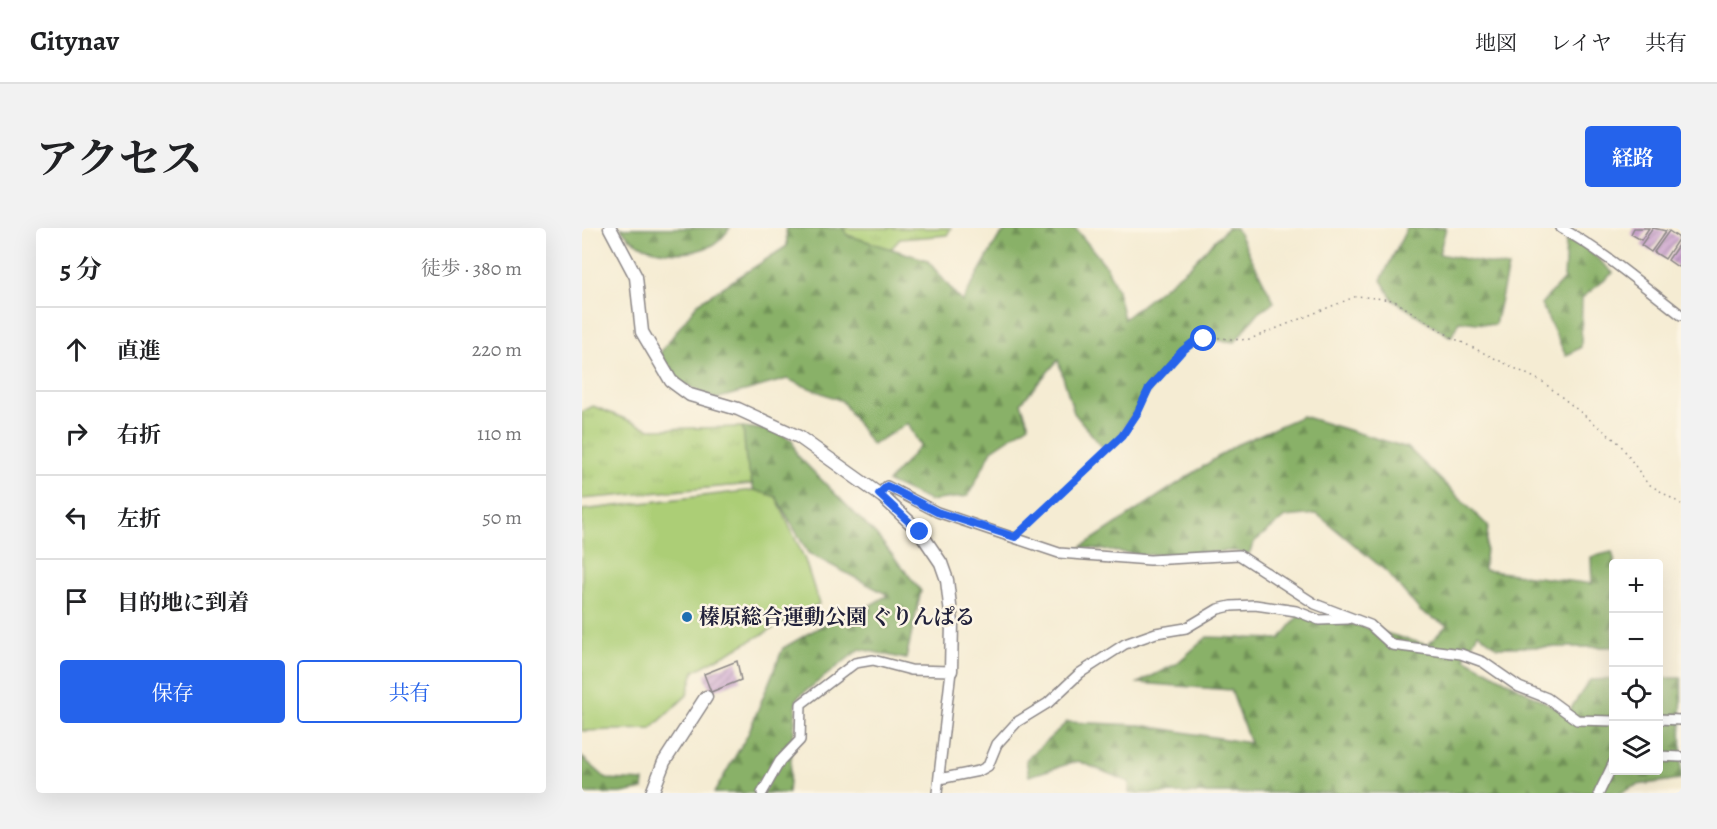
<!DOCTYPE html>
<html lang="ja">
<head>
<meta charset="utf-8">
<style>
  body { margin:0; font-family:Alegreya,"Noto Serif JP",serif; background:#f2f2f2; color:#202124 }
  .controls { position:absolute; right:18px; bottom:18px; display:grid; overflow:hidden; border-radius:6px; box-shadow:0 6px 24px #0002 }
  .controls button { width:54px; height:54px; display:grid; place-items:center; padding:0; border:0; border-bottom:2px solid #e0e0e0; background:#fff; color:#202124; font:30px sans-serif }
  .stop { position:absolute; width:18px; height:18px; margin:-14px; border:4px solid #2563eb; border-radius:50%; background:#fff }
  .stop.end { background:#2563eb; border-color:#fff; box-shadow:0 2px 6px #0008 }
  .list { margin:0; padding:0; list-style:none }
  h2 { display:flex; justify-content:space-between; align-items:center; height:78px; margin:0; padding:0 24px; font-size:26px }
  h2 small { font-size:20px; font-weight:400; color:#757577 }
  .list li { display:grid; grid-template-columns:39px 1fr auto; gap:18px; align-items:center; box-sizing:border-box; height:84px; padding:0 24px; border-top:2px solid #e0e0e0 }
  .list b { display:block; font-size:22px; white-space:nowrap }
  .list em { font-size:20px; font-style:normal; color:#757577 }
  .actions { display:flex; gap:12px; padding:18px 24px }
  .actions a { flex:1; padding:14px 0; border:2px solid #2563eb; border-radius:6px; text-align:center; font-size:21px; color:#2563eb }
  .actions .main { background:#2563eb; color:#fff }
  .icon { flex:none; width:33px; height:33px; fill:none; stroke:currentColor; stroke-width:2; stroke-linecap:round; stroke-linejoin:round }
  .map { position:relative; flex:none; width:1099px; height:565px; overflow:hidden; border-radius:6px }
  header { display:flex; align-items:center; gap:36px; box-sizing:border-box; height:84px; padding:0 30px; background:#fff; border-bottom:2px solid #e0e0e0 }
  header strong { font-size:28px }
  nav { display:flex; gap:33px; margin-inline-start:auto; font-size:21px }
  .intro { display:flex; align-items:center; justify-content:space-between; box-sizing:border-box; height:144px; padding:0 36px }
  h1 { margin:0; font-size:42px }
  .button { padding:15px 27px; border-radius:6px; background:#2563eb; color:#fff; font-size:21px; font-weight:700 }
  main { display:flex; gap:36px; padding:0 36px }
  aside { flex:1; background:#fff; border-radius:6px; box-shadow:0 6px 24px #0002 }
  .map>svg:first-child { display:block }
  .grass { fill:url(#grass-tufts); stroke:#677858; stroke-width:1.5 }
  .forest { fill:url(#forest-firs); stroke:#566a51; stroke-width:1.5 }
  .green { fill:#acce76; stroke:#677858; stroke-width:1.5 }
  .building { fill:url(#building-hatch) }
  .lines { fill:none; stroke-linecap:round; stroke-linejoin:round }
  .minor-casing { stroke:#8c8787; stroke-width:12 }
  .tertiary-casing { stroke:#8c8787; stroke-width:15 }
  .path { stroke:#8c8787; stroke-width:1.5; stroke-dasharray:1.5 4.5; stroke-linecap:butt }
  .minor { stroke:#fff; stroke-width:9 }
  .tertiary { stroke:#fff; stroke-width:12 }
  .route { stroke:#2563eb; stroke-width:8 }
  .poi-dot { fill:#1f6fb2; stroke:#fcf5e5; stroke-width:2 }
  .labels { text-anchor:middle; stroke-width:5; stroke-linejoin:round; paint-order:stroke }
  .poi-label { font-size:21px; font-weight:bold; fill:#22223b; stroke:#fcf5e5; text-anchor:start }
</style>
</head>
<body>
<header>
<strong>Citynav</strong>
<nav><a>地図</a><a>レイヤ</a><a>共有</a></nav>
</header>
<div class="intro"><h1>アクセス</h1><a class="button">経路</a></div>
<main>
<aside>
<h2>5 分<small>徒歩 · 380 m</small></h2>
<ul class="list">
<li><svg class="icon" aria-label="ahead" viewBox="0 0 24 24"><path d="M12 20V5M6 11l6-6 6 6"/></svg><div><b>直進</b></div><em>220 m</em></li>
<li><svg class="icon" aria-label="right" viewBox="0 0 24 24"><path d="M7 20v-9h11M14 6l5 5-5 5"/></svg><div><b>右折</b></div><em>110 m</em></li>
<li><svg class="icon" aria-label="left" viewBox="0 0 24 24"><path d="M17 20v-9H6M10 6l-5 5 5 5"/></svg><div><b>左折</b></div><em>50 m</em></li>
<li><svg class="icon" aria-label="arrive" viewBox="0 0 24 24"><path d="M6 21V4h12l-3 4 3 4H6"/></svg><div><b>目的地に到着</b></div></li>
</ul>
<div class="actions"><a class="main">保存</a><a>共有</a></div>
</aside>
<div class="map">
<svg width="1099" height="565" viewBox="0 0 1099 565">
  <defs>
    <pattern id="grass-tufts" width="24" height="20" patternUnits="userSpaceOnUse" patternTransform="scale(1.5)"><rect width="24" height="20" fill="#acce76"/><path d="M3 7l-1-3M5 7V3M7 7l1-3M15 17l-1-3M17 17v-4M19 17l1-3" fill="none" stroke="#94b167"/></pattern>
    <pattern id="forest-firs" width="22" height="20" patternUnits="userSpaceOnUse" patternTransform="scale(1.5)"><rect width="22" height="20" fill="#89b167"/><path d="M5 1l3.5 6h-7zM16 11l3.5 6h-7z" fill="#709056"/></pattern>
    <pattern id="building-hatch" width="6" height="6" patternUnits="userSpaceOnUse" patternTransform="scale(1.5)"><rect width="6" height="6" fill="#caa2ce"/><path d="M-1 1l2-2M0 6l6-6M5 7l2-2" fill="none" stroke="#a484a8"/></pattern>
  </defs>
  <rect width="100%" height="100%" fill="#fcf5e5"/>
  <filter id="ink" filterUnits="userSpaceOnUse"><feTurbulence type="fractalNoise" baseFrequency=".0167" numOctaves="2"/><feDisplacementMap in="SourceGraphic" scale="12" xChannelSelector="R" yChannelSelector="G"/><feConvolveMatrix kernelMatrix="1 2 1 2 8 2 1 2 1" color-interpolation-filters="sRGB"/></filter>
  <filter id="wash" filterUnits="userSpaceOnUse"><feTurbulence type="fractalNoise" baseFrequency=".008" numOctaves="4" result="noise"/><feDisplacementMap in="SourceGraphic" scale="24" xChannelSelector="R" yChannelSelector="G"/><feGaussianBlur stdDeviation="1.35" result="paint"/><feColorMatrix in="noise" values="0 0 0 0 0 0 0 0 0 0 0 0 0 0 0 0 0 1.4 0 .05"/><feComposite in="paint" operator="in"/></filter>
  <g filter="url(#wash)">
    <rect width="100%" height="100%" fill="#f5ecd3"/>
    <path class="grass" d="M261,0H369L365,7L318,11L308,22L265,7Z
      M11,178L68,201L161,199L170,256L0,271V184Z"/>
    <path class="forest" d="M39,0H148C143,6 138,14 131,17C103,30 58,28 39,0Z
      M204,0H261L265,7L345,32L380,74L416,10L427,0H493L524,38L535,61L542,91L607,39L645,0H654L692,74L676,85L653,114L622,111L600,123L557,176L533,214L520,219L492,185L476,132L439,175L447,197L410,222L386,268L348,273L306,254L338,218L326,195L290,217L260,173L205,151L134,171L97,154L78,125L116,75L205,18Z
      M825,0H864L857,26L926,39L913,97L877,93L869,109L811,72L799,52Z
      M984,13L1000,16L1031,45L1000,70L999,119L984,128L959,76L982,51Z
      M720,188L826,220L906,298L902,342L1010,356L1009,329L1030,324L1033,335L1031,419H915L896,405L882,430L985,486L1008,452L1031,451L1032,542H1076L1077,450H1099V551L1055,557L1038,565H547V554L496,533L447,548L444,532L485,494L558,497L668,515L649,462L556,455L594,436L625,409L698,411L717,387L767,395L846,417L865,397L839,384L805,344L735,286L703,289L672,314L667,326L652,323L561,327L499,319L654,217Z
      M161,199L193,203L210,212L215,227L296,309L339,363L324,431L278,421L215,470L206,565H132L166,506L201,420L250,392L275,385L306,367L226,325L194,269L172,262L164,233Z
      M0,529L25,551L62,553L61,561L39,565H0Z"/>
    <path class="green" d="M172,262L194,269L223,332L237,376L112,443L105,467L69,501L0,503V282Z"/>
    <g id="blocks">
      <path class="building" d="M1052,0H1067L1059,12L1049,6Z
        M1071,0L1084,3L1069,24L1059,17Z
        M1087,3L1097,10L1083,31L1072,24Z
        M1099,13V35L1096,39L1086,32Z
        M155,433L159,452L129,464L122,446Z"/>
    </g>
  </g>
  <g filter="url(#ink)">
    <use href="#blocks" fill-opacity="0" stroke="#8c8787" stroke-width="1.5"/>
    <g class="lines">
      <defs>
        <path id="minor" d="M979,0C1022,24 1060,57 1099,87
          M297,266L305,258L355,284L477,325L568,332L657,327L733,376L788,397L810,417L879,426L901,434L937,459L965,470L995,492L1032,493
          M1076,491L1099,492
          M1076,528L1099,529
          M357,551L397,543L406,538L415,516L435,494L466,475L498,445L543,416L574,405L604,400L636,381L649,378L673,377L714,383L737,392L766,391
          M180,565L198,533L218,512L219,476L273,435L291,432L329,442L369,443L355,565
          M1017,565L1032,534"/>
        <path id="tertiary" d="M28,0L54,49L60,104L89,153L108,167L156,181L217,209L301,269L338,304L359,335L365,352L370,395L369,443
          M70,565L82,534L124,469"/>
      </defs>
      <use href="#minor" class="minor-casing"/>
      <use href="#tertiary" class="tertiary-casing"/>
      <path class="path" d="M440,302C474,271 536,222 556,183C560,176 562,169 566,162C572,151 602,118 614,113C631,105 650,114 668,111L775,68L811,72L869,109L961,154L1038,216L1065,255L1099,276"/>
      <use href="#minor" class="minor"/>
      <use href="#tertiary" class="tertiary"/>
    </g>
  </g>
  <g class="lines" filter="url(#ink)">
    <path class="route" d="M338,304L297,266L305,258L355,284L433,309L540,208L556,184L567,160L600,123L614,112L622,111"/>
  </g>
  <circle class="poi-dot" cx="105" cy="389" r="6"/>
  <g class="labels">
    <g class="poi-label">
      <text x="117" y="396">榛原総合運動公園 ぐりんぱる</text>
    </g>
  </g>
</svg>
<div class="controls">
<button>+</button>
<button>−</button>
<button><svg class="icon" aria-label="locate" viewBox="0 0 24 24"><circle cx="12" cy="12" r="6"/><path d="M12 2v4M12 18v4M2 12h4M18 12h4"/></svg></button>
<button><svg class="icon" aria-label="layers" viewBox="0 0 24 24"><path d="M12 4l9 5-9 5-9-5zM3 14l9 5 9-5"/></svg></button>
</div>
<div class="stop" style="left:622px;top:111px"></div>
<div class="stop end" style="left:338px;top:304px"></div>
</div>
</main>
</body>
</html>
